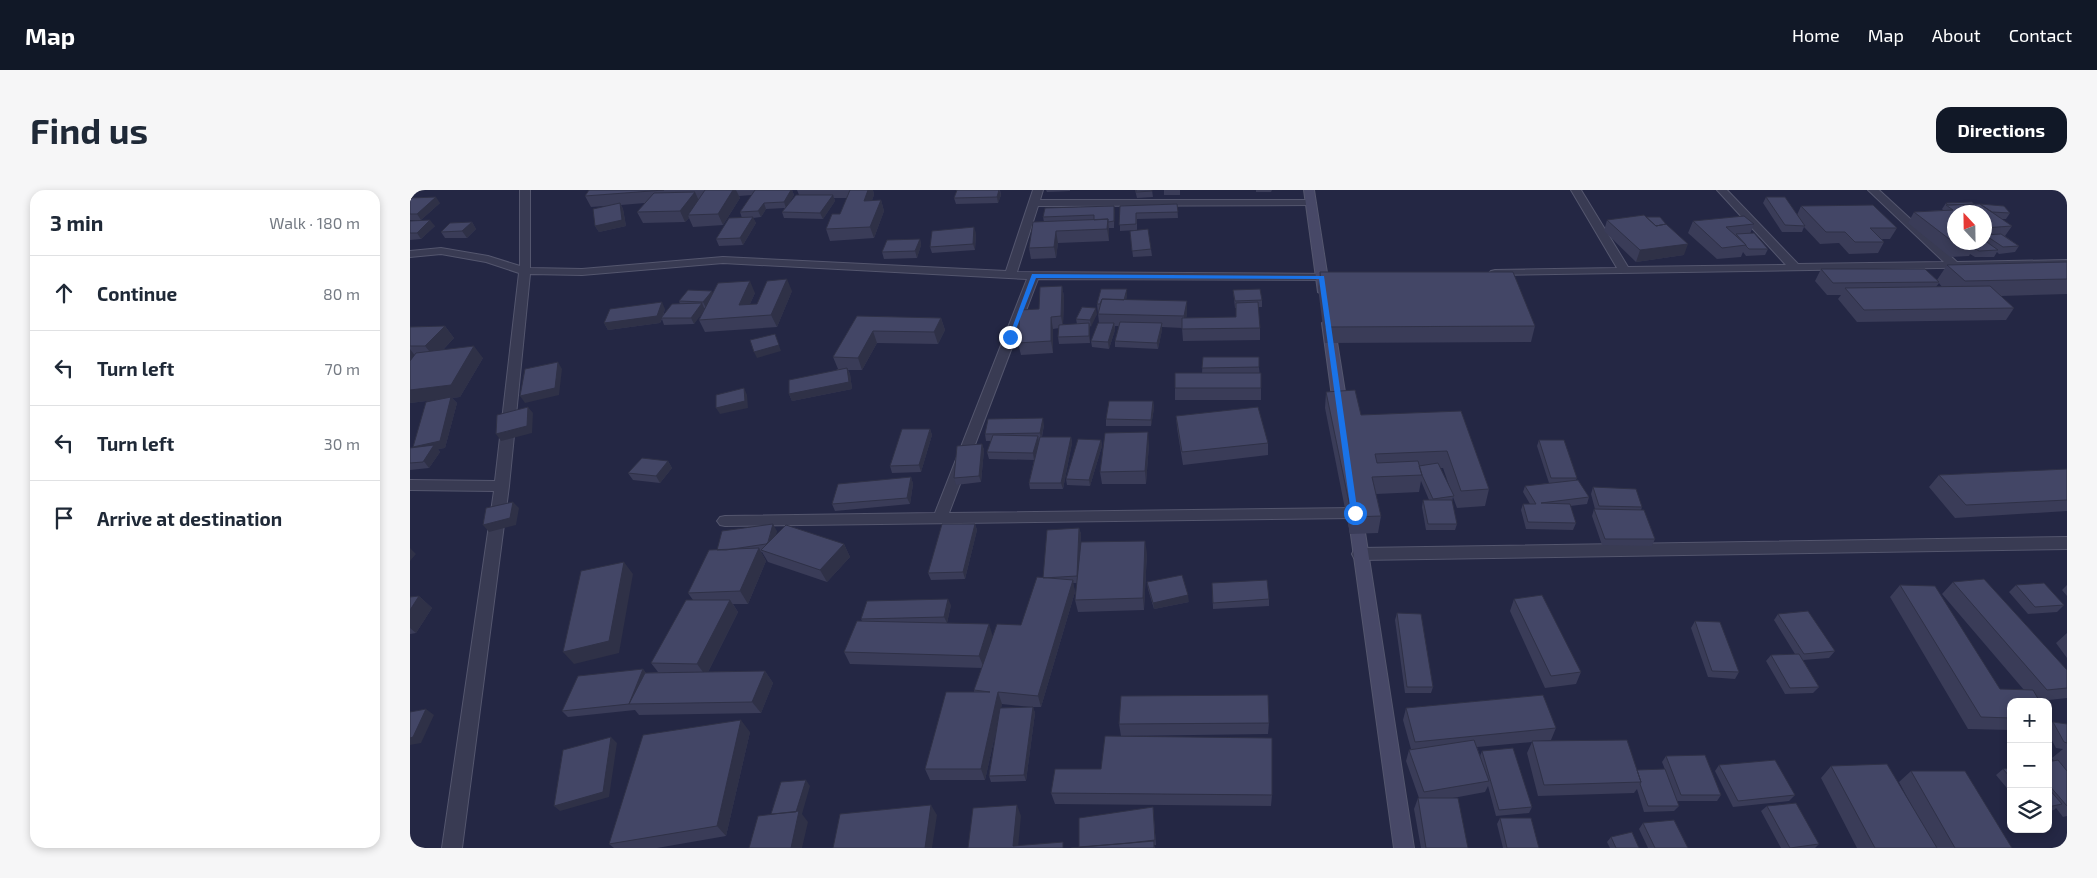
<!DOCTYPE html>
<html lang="en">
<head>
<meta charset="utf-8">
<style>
  body { margin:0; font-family:"Exo 2",sans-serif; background:#f6f6f7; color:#1f2937 }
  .controls { position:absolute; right:15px; bottom:15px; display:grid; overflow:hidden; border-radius:10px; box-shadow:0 2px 8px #0003 }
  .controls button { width:45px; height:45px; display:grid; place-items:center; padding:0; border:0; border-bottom:1px solid #e0e1e3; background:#fff; color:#1f2937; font:25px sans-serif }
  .compass { position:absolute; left:1537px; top:15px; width:45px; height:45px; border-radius:50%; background:#fff; box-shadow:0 2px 8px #0003; rotate:338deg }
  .stop { position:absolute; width:15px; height:15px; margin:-11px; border:4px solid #1a73e8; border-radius:50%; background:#fff }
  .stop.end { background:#1a73e8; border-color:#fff; box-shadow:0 1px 5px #0008 }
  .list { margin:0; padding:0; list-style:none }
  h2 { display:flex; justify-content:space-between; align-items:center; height:65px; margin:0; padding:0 20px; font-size:21px }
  h2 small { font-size:16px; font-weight:400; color:#747a83 }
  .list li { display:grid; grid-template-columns:32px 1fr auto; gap:15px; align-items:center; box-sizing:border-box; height:75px; padding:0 20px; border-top:1px solid #e0e1e3 }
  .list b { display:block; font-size:19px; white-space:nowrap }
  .list em { font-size:16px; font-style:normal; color:#747a83 }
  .icon { flex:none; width:28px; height:28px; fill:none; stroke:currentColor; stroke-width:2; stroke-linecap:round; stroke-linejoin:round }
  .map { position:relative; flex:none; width:1657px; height:658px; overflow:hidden; border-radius:15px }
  header { display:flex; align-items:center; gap:30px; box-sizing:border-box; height:70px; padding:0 25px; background:#111827; color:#fff }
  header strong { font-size:24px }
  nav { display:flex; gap:28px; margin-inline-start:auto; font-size:18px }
  .intro { display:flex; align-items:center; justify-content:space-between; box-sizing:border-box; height:120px; padding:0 30px }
  h1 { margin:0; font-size:35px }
  .button { padding:12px 22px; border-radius:15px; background:#111827; color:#fff; font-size:18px; font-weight:700 }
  main { display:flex; gap:30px; padding:0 30px }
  aside { flex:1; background:#fff; border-radius:15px; box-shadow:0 2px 8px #0003 }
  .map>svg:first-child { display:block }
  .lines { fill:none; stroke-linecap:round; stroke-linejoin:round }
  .street-casing { stroke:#54566e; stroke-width:2 }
  .secondary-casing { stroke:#54566e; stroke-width:2 }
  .street { fill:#393b53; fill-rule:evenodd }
  .secondary { fill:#474867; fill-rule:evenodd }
  .wall { fill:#3a3c58; fill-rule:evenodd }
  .shaded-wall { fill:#2f3147 }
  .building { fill:#434666; stroke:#2f3147 }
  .route { fill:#1a73e8 }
</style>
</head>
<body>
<header>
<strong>Map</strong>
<nav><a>Home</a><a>Map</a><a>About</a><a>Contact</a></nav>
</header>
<div class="intro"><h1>Find us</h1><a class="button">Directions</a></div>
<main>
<aside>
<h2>3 min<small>Walk · 180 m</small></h2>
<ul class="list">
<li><svg class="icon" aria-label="ahead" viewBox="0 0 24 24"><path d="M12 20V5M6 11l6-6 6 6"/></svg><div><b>Continue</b></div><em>80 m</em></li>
<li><svg class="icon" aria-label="left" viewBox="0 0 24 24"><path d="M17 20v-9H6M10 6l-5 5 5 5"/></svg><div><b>Turn left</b></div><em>70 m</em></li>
<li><svg class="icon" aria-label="left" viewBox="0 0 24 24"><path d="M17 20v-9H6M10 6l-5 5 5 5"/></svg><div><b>Turn left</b></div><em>30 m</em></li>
<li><svg class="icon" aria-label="arrive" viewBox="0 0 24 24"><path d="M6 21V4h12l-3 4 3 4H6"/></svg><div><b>Arrive at destination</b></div></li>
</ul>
</aside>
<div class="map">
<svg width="1657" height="658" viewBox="0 0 1657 658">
  <rect width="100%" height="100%" fill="#242744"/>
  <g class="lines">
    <defs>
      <path id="street" d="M110,0H120V78L172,79L313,67L596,81L623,0H633L630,10H905V14L901,15L628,16L607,82L925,84L931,87L925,90L628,89L539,323L945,318L950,319L952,323L950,327L945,328L315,336L310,335L307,331L310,327L315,326L525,323L617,89L313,73L172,85L120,84L99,296L52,658H32L84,301L0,300V290L85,291L109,83L76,72L31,64L0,67V61L31,58L78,66L110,76Z
        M1161,0H1171L1218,77L1376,75L1307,0H1317L1388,74L1534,72L1458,0H1469L1547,72L1657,70V76L1081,85L1079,83L1081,81L1085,80L1207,78Z
        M1657,347V359L950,370L944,368L942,364L944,360L950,358Z"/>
      <path id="secondary" d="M894,0H904L920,102L914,105L908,102Z
        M918,129L924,133L938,221L931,225L924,221L912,133Z
        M945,318L950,319L952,323L1004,658H984L938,323L940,319Z"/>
    </defs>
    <use href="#street" class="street-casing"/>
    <use href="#secondary" class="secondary-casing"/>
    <use href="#street" class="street"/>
    <use href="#secondary" class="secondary"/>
  </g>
  <path class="wall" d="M179,0H382L384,5L379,13L389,5L387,0H463L464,5L462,10H471L474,21L464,48L420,51L416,39L430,24L437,8H424L425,11L413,29L374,28L372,22L375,18L356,19L351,27L343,28L346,33L333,55L309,56L306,49L332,28L330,22L342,5L329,6L330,8L313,35L283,37L279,28L275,32L233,33L227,22L235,13L211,15L213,19L216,36L189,42L185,36L195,16L181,17L175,6Z
    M547,0H590L591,5L588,13L546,14L544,8Z
    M636,0H660V1L637,2Z
    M725,0H742L743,7L727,8Z
    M754,0H770V5H754Z
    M846,0H862L861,2H846Z
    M1356,7L1387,25L1391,16L1487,38L1480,49H1472L1474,52L1468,63L1439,64L1429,53L1410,54L1394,37L1392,42H1372L1353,13Z
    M0,8L30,13L11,30H0Z
    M1536,13L1564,14L1600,23L1596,29H1592L1602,36L1595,46L1609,56L1605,62L1589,64L1587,62L1584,67H1565L1560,64L1559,66L1540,67L1498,33L1504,22L1533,20L1532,19ZM1544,22H1574V52H1544Z
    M767,14L768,28L727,29V40L710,41V16Z
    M704,16V38H699V51L648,53L646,68L621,69L619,58L634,32L633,27Z
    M1197,30L1274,65L1226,72L1194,41Z
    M0,31L25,36L11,49L0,50Z
    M1283,31L1344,34L1340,44L1358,59L1355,65L1336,66L1333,62L1331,67L1307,69L1278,43Z
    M62,32L66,39L57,48H35L31,42Z
    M720,41L741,59L742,66L723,67Z
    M566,43L565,60L522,63L520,57Z
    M510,49L511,55L507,68L474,69L472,62Z
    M1657,72V104L1591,106L1604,118L1596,130L1447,132L1428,109L1431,105H1417L1405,91L1411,79L1527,90L1537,75ZM1529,93L1532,97H1526Z
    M910,82L1125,136L1121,152L915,153L908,98Z
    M652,96L654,107L653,134H667L666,129L687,124L680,137V153L649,154L648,147L649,138L643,139V163L611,165L608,153L629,119Z
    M823,100L852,110V117H848L850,138V150L773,151L772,138L752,137V140L748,159L705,157V151L709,136H705V140L699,159L682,157L681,151L689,133L687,114L717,105L716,110L777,111V123L776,128L826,127V118H825Z
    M382,101L367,137L295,142L289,130L296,118H294L284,134L254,135L252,129L250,133L198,140L194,133L255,119L253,126L270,114L269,111L303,103H345L340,114H347Z
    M447,126L531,128L535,140L528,154L467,153L452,180H438L440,184L442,199L382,211L379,204L428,179L423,167Z
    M35,136L44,148L33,160L73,168L50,207L42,208L47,213L35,258L28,259L30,262L19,278L0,280V258H3L25,210L0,213V137Z
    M793,167L849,177L851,198V210H765V198L792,183Z
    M916,202L951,225L1051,221L1079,299L1075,316L1047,318L1043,307L1042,312L1047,334L1045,340H1016L1012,317L1013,310H1019L1011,291L1009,302L966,304L971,326L968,343L940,344L915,218ZM1030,278H1033L1041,301Z
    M743,211L744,218L741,236H696V229Z
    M766,226L858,253V265L773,275L767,238Z
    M634,235L632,247H661L662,253L653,299H620L619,293L624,270L579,269L577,262L581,251H576L575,244Z
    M520,239L522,245L511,282L482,283L480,276Z
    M691,250L692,256L680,296L657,295L656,289Z
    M1129,250L1167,288L1166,290L1179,307L1177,314L1160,316L1166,333L1163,340L1116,339L1111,320L1113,314H1120L1113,302L1115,296L1139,293L1127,256Z
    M572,254L574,260L571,292L546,295L544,288Z
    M739,254L736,294H692L690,282Z
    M258,271L262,278L250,293L223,290L218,283Z
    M1657,279V321L1545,328L1519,297L1529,285Z
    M501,287L503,294L500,314L425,321L422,314Z
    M1183,297L1232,317L1231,320L1245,349L1242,356L1192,355L1182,326L1184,319H1185L1181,304Z
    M565,334L567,340L555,389L521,390L518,383Z
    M669,338L671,344L669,372L737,363L734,420L668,422L665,410L667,393H663L665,402L631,517H623L625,523L616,591L581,592L579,586L588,532L575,590H520L515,579L564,502V500L572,478L440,474L434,462L452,431L451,429L541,415L537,433L583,446L611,435L633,388ZM592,514L621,517L591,518Z
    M367,341L365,345L434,354L440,367L417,392L358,372L352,362H351L356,371L338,414H323L328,422L298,482L355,481L363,493L351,523L229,525L225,520L158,527L152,521L233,479L236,483L248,482L241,473L283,410L278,403L307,360Z
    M737,392L779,412L744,419L738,399Z
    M1543,392L1657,480V508L1630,511L1601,512V540L1558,539L1480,407L1490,395L1590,499L1614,500L1532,404Z
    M802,393L859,409V416L803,419Z
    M1606,395L1654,415L1647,422L1618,424L1599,402Z
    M1657,395V406L1652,400Z
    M9,406L22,418L6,443L0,444V407Z
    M1104,409L1171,482L1166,494L1135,498L1100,421Z
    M987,423L1023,497L1021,503H995L985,430Z
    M1368,424L1425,461L1419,468L1393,470L1409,497L1403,503L1375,504L1356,471L1361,465L1385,464L1364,430Z
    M1285,431L1329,482L1325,489L1298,487L1281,438Z
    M1657,443V468L1646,453Z
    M996,518L1146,538L1141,550L1127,551L1227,580L1256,582L1252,572L1256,566L1311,605L1307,611H1267L1269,616L1264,621L1234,622L1227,599L1224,603L1128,606L1117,563L1122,552L1067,557L1070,566L1072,561L1122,617L1119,623L1086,626L1078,596L1075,602L1043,608L1058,658H1011L1004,619L1008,608H1009L996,571L999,560L1001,559L993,530Z
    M1643,532L1657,534V626L1653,627L1646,618L1644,620L1638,621V572L1644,571L1642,568L1653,559L1646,558L1638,543V536Z
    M859,533L858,544L711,546L709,534Z
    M340,542L316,646L247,658H204L199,654Z
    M1309,575L1385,605L1379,611L1323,617L1305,581Z
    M1421,576L1503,618L1489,592L1501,581L1602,658H1447L1411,588Z
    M1601,578V603L1586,585L1593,579Z
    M641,603L862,605L861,616L645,614Z
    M1357,616L1409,654L1405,658H1371L1351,621Z
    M743,617L746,655H744L745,658H661L669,657Z
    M1090,628L1129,658H1093L1087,634Z
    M1233,633L1278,658H1238L1229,639Z
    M1201,647L1229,658H1200L1197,652Z"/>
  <path class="shaded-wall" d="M323,0H326L330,8L313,35L308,24Z
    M381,0H382L384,5L376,18L374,12Z
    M458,0H463L464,5L458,22L454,11Z
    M589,0L591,5L588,13L587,7Z
    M285,2L290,13L278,25L279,28L275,32L270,21Z
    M423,5L425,11L413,29L410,23Z
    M26,7L30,13L11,30L7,24Z
    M471,10L474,21L464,48L460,37Z
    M210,13L213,19L216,36L189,42L185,36Z
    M354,13L356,19L351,27L348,21Z
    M704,16L705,22L704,38Z
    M343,27L346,33L333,55L330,48Z
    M698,29L699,41V51L697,39Z
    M20,30L25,36L11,49L7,43Z
    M62,32L66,39L57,48L52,41Z
    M564,37L566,43L565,60L563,54Z
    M646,41L648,53L646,68L644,57Z
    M510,49L511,55L507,68L505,61Z
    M1278,54L1274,65L1226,72L1230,60Z
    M377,89L382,101L367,137L361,125Z
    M340,91L345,103L334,127L329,115Z
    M652,96L654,107L653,138L651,126Z
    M717,99V105L714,121V114Z
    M302,101L305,107L296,118L293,112Z
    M777,111V123L775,138L774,126Z
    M252,112L255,119L250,133L198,140L194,133Z
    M292,113L295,120L284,134L281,128Z
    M686,118L687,124L681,137L680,130Z
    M641,127L643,139V163L641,151Z
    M531,128L535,140L528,154L524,142Z
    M679,133L680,140V153L679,146Z
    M704,133L705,140L699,159L698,152Z
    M752,133V140L748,159L747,153Z
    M35,136L44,148L25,168L15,156Z
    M463,141L467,153L452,180L448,168Z
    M365,144L371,161L347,168L344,162Z
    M64,156L73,168L50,207L42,208L47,213L35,258L28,259L30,262L19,278L3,257L41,208L0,213V200Z
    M0,159L9,171L0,183Z
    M148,172L152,179L149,205L115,213L110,206Z
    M437,178L440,184L442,199L382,211L379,204Z
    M334,198L337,205L338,218L310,224L306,218Z
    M743,211L744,218L741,236V230Z
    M118,217L123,223L122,243L91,251L86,244Z
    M633,228L634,235L631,249L630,243Z
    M520,239L522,245L511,282L509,275Z
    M738,242L739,254L736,294L735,281Z
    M628,246L629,253L624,270L623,263Z
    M661,247L662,253L653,299L651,293Z
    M691,250L692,256L680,296L679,290Z
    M572,254L574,260L571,292L569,286Z
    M258,271L262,278L250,293L246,286Z
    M501,287L503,294L500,314L497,308Z
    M103,312L109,318L106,335L79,342L73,335Z
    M363,334L367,341L362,361L358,354Z
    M565,334L567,340L555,389L553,382Z
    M669,338L671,344L668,393L667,386Z
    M735,351L737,363L734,420L733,408Z
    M434,354L440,367L417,392L410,380Z
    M0,358L6,364L0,371Z
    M349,358L356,371L338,414L330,401Z
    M214,372L223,384L209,463L164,474L153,462Z
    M663,390L665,402L631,517L628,506Z
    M778,405L779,412L744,419L743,413Z
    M9,406L22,418L6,443L0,438V420Z
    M538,409L541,415L537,433L534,427Z
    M320,410L328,422L296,486L287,474Z
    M579,434L583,447L574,478L569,466Z
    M233,479L238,486L219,514Z
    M355,481L363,493L351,523L342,512Z
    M588,502L592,514L575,590L571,579Z
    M623,517L625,523L616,591L614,585Z
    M16,519L24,525L11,553L0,555V548Z
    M331,530L340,542L316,646L307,636Z
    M201,547L207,553L199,607L150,621L144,616Z
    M396,590L400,596L392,624L398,632L392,658H381L386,623Z
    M521,615L527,625L522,658H515Z
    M607,615L611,626L608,658L603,656Z"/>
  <path class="building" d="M179,0H254L175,6Z
    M295,0H323L308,24L278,25Z
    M345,0H381L374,12L354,13L348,21L330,22Z
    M440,0H458L454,11L471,10L460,37L416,39L422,24H430Z
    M547,0H589L587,7L544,8Z
    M726,0H742V1L726,2Z
    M285,2L270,21L227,22L244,3Z
    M386,5H423L410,23L372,22Z
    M26,7L7,24H0V8Z
    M1356,7H1375L1395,36L1375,35Z
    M1562,12L1564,14L1538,15L1536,13Z
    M210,13L212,30L185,36L183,19Z
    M767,14L768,22L726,23V34L709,35L710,16Z
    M1570,14L1602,36L1574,38V22H1544V52H1564L1566,54L1547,55L1504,22L1543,20L1536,15Z
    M1570,14L1594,16L1600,23L1582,22Z
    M1463,15L1487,38H1460L1474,52H1445L1435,42H1416L1391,16Z
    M704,16V31L698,32V29L684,30V25L633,27L635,18Z
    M1234,25L1246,36L1256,34L1278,54L1230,60L1197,30Z
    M1334,26L1344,34L1316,37L1336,55L1312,58L1283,31Z
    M343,27L330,48L306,49L319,28Z
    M1236,27H1250L1256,34L1246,36Z
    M698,29L697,39L646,41L644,57L619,58L623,32Z
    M20,30L7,43H0V31Z
    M62,32L52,41L31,42L40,33Z
    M564,37L563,54L520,57L522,41Z
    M738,39L741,59L722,61L720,41Z
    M1344,43L1358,59H1339L1336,56V55L1326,44Z
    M1591,44L1609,56L1593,57L1575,45Z
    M510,49L505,61L472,62L477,50Z
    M1574,50L1588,60L1569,61L1564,58L1566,54L1564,52H1574Z
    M1657,72V89L1555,91L1537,75Z
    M1411,79H1515L1529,92L1423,93Z
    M910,82H1103L1125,136L916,137Z
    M377,89L361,125L289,130L308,93L340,91L329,115L347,114L357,91Z
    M652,96L651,126L641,127V151L608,153L610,120L629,119L630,97Z
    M1580,96L1604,118L1454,120L1435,98Z
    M691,99H717L714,110L692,109L690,114H687Z
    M850,99L852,110L825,111L823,100Z
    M278,100L302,101L293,112L269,111Z
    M692,109L777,111L774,126L688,124Z
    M252,112L247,126L194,133L200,119Z
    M848,112L850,138L772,139V128L826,127V113Z
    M292,113L281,128H251L262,114Z
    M672,117L686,118L680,130L666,129Z
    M447,126L531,128L524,142L463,141L448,168L423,167Z
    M710,132L752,133L747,153L705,151Z
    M679,133V146L648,147L649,135Z
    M688,133H704L698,152L681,151Z
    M35,136L15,156H0V137Z
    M365,144L369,155L344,162L340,150Z
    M64,156L41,195L0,200V171L6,163Z
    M793,167H849V177L792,178Z
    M148,172L145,198L110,206L115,179Z
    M437,178L439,192L379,204V190Z
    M765,183H851V198H765Z
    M334,198L335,211L306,218V205Z
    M945,200L951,225L1051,221L1079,299L1051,301L1037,261L965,264L967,273L1008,271L1012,285L962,287L971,326L942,327L916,202Z
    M41,207L30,251L3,257L16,212Z
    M699,211H743L741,230L696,229Z
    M118,217L117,236L86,244L87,225Z
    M848,217L858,253L772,262L766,226Z
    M633,228L630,243L575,244L578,229Z
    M492,239H520L509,275L480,276Z
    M738,242L735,281L690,282L695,243Z
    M583,245L628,246L623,263L577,262Z
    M630,247H661L651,293H619Z
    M668,249L691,250L679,290L656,289Z
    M1129,250H1154L1167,288H1141Z
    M572,254L569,286L544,288L547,256Z
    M24,255L13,272L0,273V258Z
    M232,268L258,271L246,286L218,283Z
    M1028,273L1044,306L1023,309L1012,285L1009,276Z
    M1657,279V310L1556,315L1529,285Z
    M501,287L497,308L422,314L428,294Z
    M1168,290L1179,307L1131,313L1160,314L1166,333L1118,332L1113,314H1126L1115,296Z
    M1183,297L1226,299L1232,317L1189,316Z
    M1013,310H1042L1047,334H1018Z
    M103,312L100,328L73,335L76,318Z
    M1184,319L1234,320L1245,349H1195Z
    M363,334L358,352L356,354L316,360H307L312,341Z
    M532,334H565L553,382L518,383Z
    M376,335L434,354L410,380L351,360Z
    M669,338L667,386L633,388L637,340Z
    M735,351L733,408L665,410L671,352Z
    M349,358L330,401L278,403L299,360Z
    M214,372L199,451L153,462L171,381Z
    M772,385L778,405L743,413L737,392Z
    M627,387L663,390L628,506L588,502L571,579H515L536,502H580L564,500L587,434L611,435Z
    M1574,389L1657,480V498L1637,500L1543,392Z
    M857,390L859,409L803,413L802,393Z
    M1634,393L1654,415L1625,417L1606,395Z
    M1490,395L1525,396L1590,499L1623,500L1630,512H1601V528L1571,527Z
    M1132,405L1171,482L1141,486L1104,409Z
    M9,406L0,420V407Z
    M538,409L534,427L451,429L457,411Z
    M276,410H320L287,474L241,473Z
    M1398,421L1425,461L1394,464L1368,424Z
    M987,423L1011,424L1023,497H997Z
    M447,431L579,434L569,466L434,462Z
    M1285,431L1310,432L1329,482L1302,481Z
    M1389,464L1409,497L1380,498L1361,465Z
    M233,479L219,514L152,521L168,486Z
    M355,481L342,512L219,514L235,483Z
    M858,505L859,533L709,534L711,506Z
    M1133,505L1146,538L1005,552L996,518Z
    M623,517L614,585L579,586L590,518Z
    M16,519L3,547L0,548V522Z
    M1638,524L1642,529H1638Z
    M331,530L307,636L199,654L233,545Z
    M1643,532L1657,534V553L1654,552Z
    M695,546L862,548V605L641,603L645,579H691Z
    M201,547L193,602L144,616L153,560Z
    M1064,550L1079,591L1014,602L999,560Z
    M1217,550L1231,592L1134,595L1122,551Z
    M1103,558L1122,617L1089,620L1072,561Z
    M1295,565L1311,605H1271L1256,566Z
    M1365,570L1385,605L1328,611L1309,575Z
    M1648,570L1657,581V616L1638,594V572Z
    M1477,574L1527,658H1465L1421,576Z
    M1601,578V588L1593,579Z
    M1255,579L1269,616H1238L1230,594L1231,592L1227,580Z
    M1501,581H1555L1602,658H1545Z
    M396,590L386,622L361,624L371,592Z
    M1638,598L1652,614L1638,617Z
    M1008,608H1048L1058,658H1016Z
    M1386,613L1409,654L1380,658L1357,616Z
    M521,615L515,658H423L430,624Z
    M607,615L603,656L653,652V658H558L563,618Z
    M743,617L745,650L719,653L669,657V628Z
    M389,621L381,658H339L348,626Z
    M1090,628H1121L1129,658H1097Z
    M1264,630L1278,658H1245L1233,633Z
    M1222,642L1229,658H1206L1201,647Z
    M744,651V658H661Z"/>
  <path class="route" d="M622,84L914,86L948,325L945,326L941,323L909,89L626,88L603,147L598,149Z"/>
</svg>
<div class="controls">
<button>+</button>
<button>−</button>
<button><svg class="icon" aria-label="layers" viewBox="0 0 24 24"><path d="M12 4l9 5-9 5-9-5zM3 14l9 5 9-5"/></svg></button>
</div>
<svg class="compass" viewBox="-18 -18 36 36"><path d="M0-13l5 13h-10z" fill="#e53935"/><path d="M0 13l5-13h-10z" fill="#747a83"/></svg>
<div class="stop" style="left:945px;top:323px"></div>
<div class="stop end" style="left:600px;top:147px"></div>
</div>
</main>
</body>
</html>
